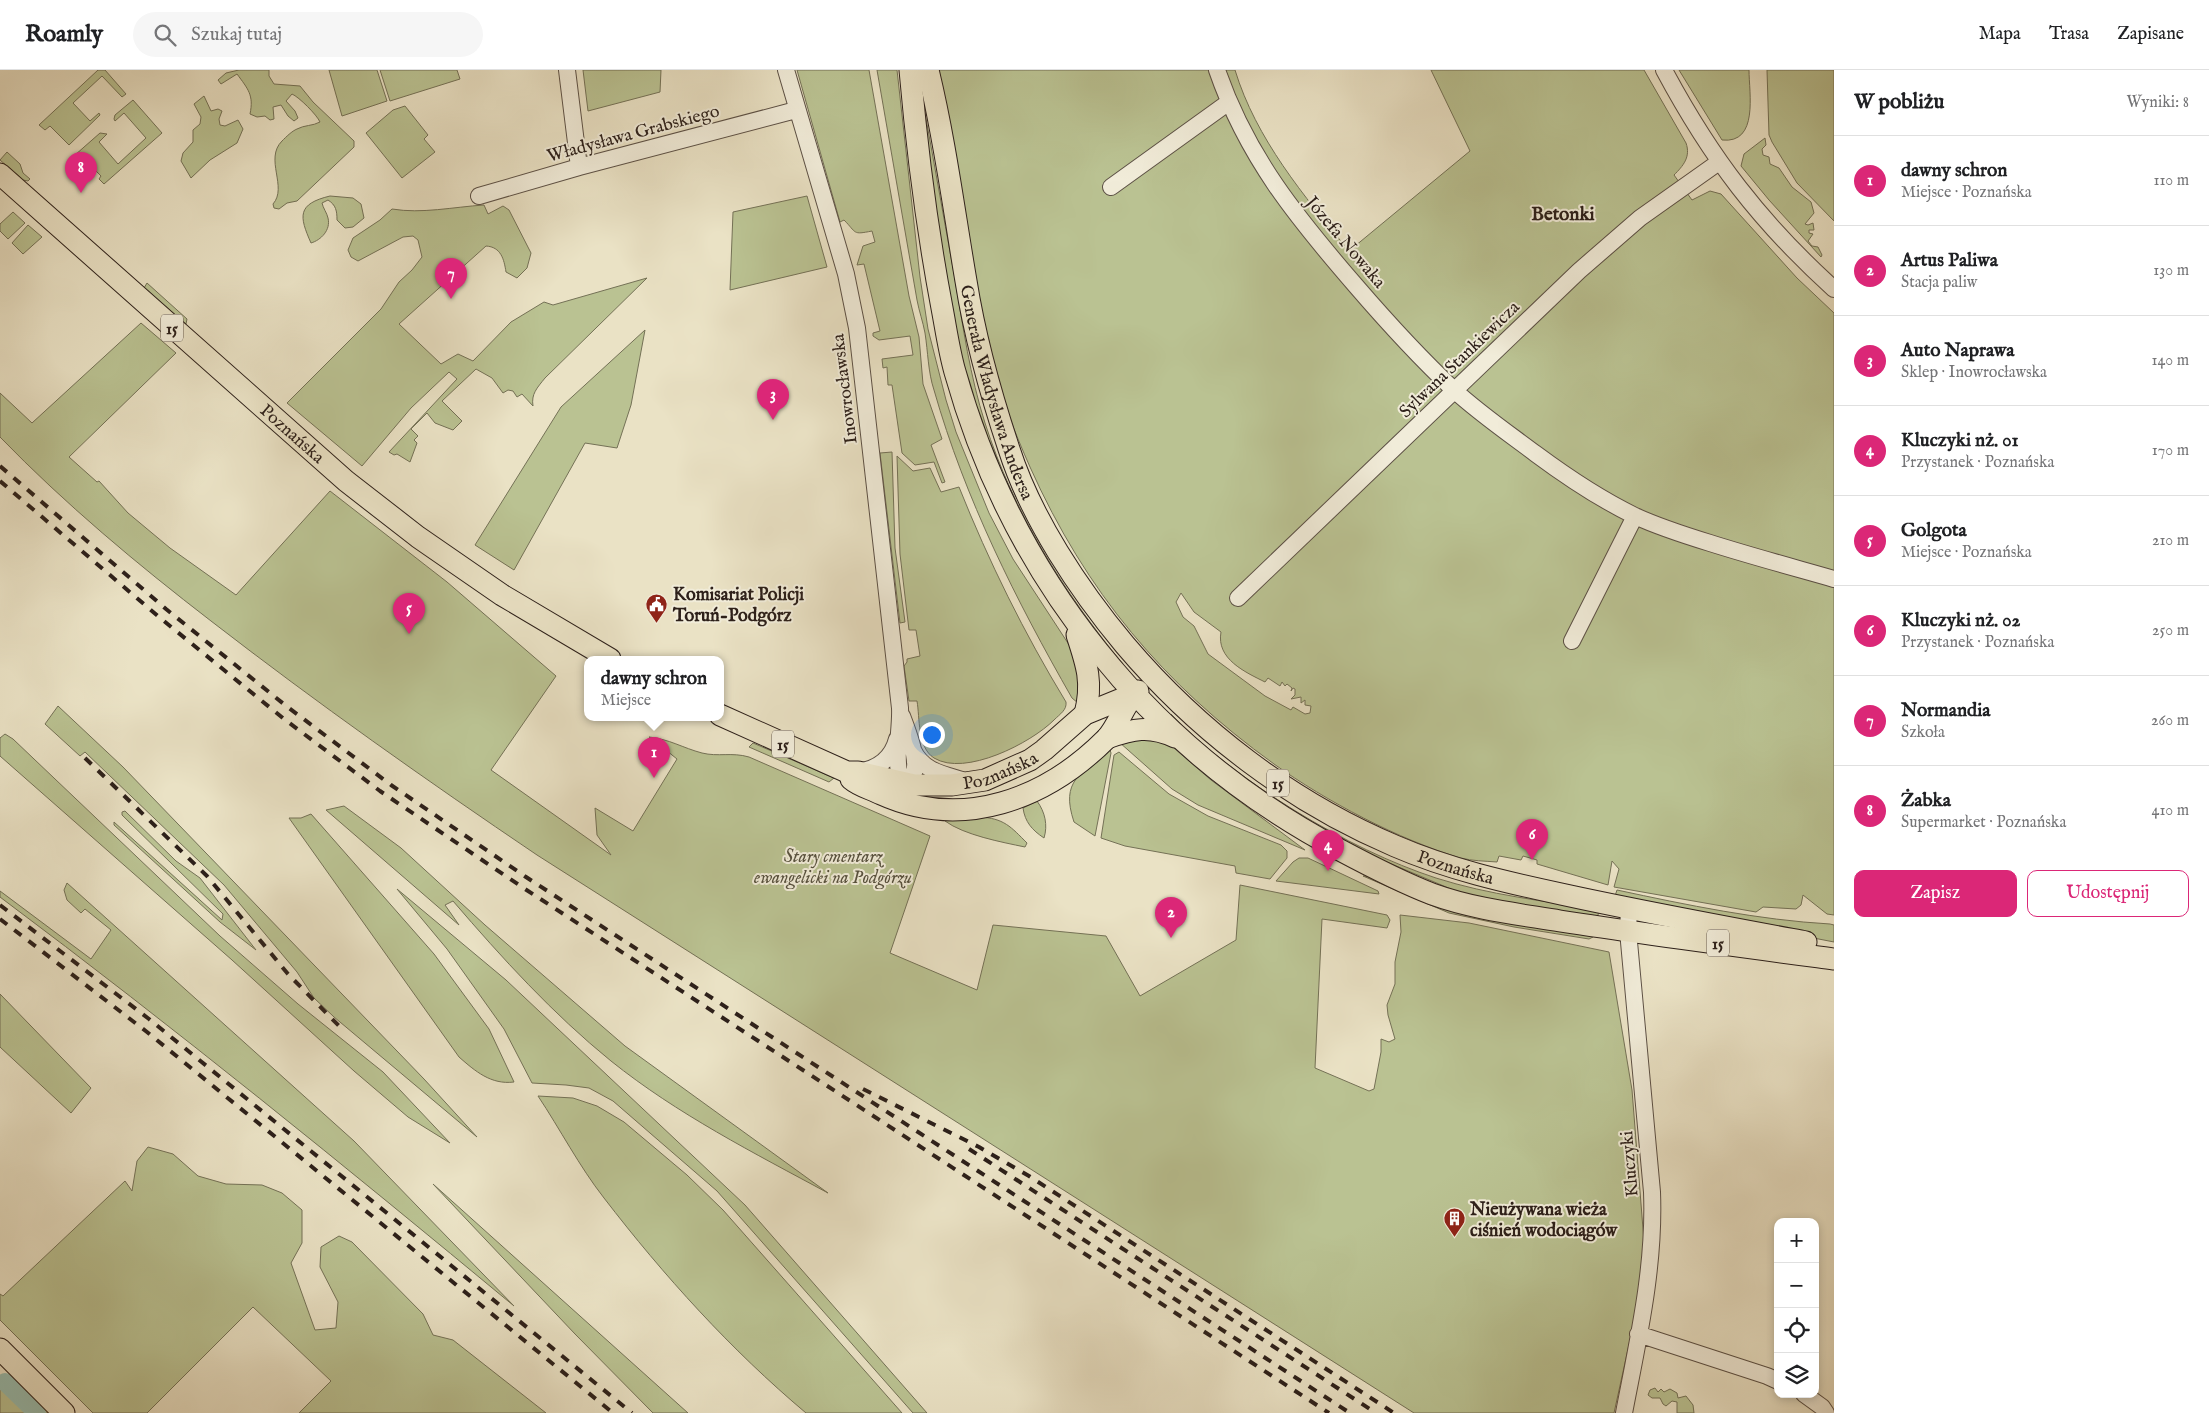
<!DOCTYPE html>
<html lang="pl">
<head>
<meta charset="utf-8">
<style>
  body { margin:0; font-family:"IM FELL English",serif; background:#f6f6f6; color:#202124 }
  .controls { position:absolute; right:15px; bottom:15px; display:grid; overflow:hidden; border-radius:10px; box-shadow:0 2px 8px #0003 }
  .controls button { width:45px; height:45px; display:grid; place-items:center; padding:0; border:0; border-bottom:1px solid #e0e0e0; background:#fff; color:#202124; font:25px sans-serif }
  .you { position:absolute; left:931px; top:664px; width:18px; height:18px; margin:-12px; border:4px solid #fff; border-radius:50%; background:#1a73e8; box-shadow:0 0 0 8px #1a73e833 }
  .badge { display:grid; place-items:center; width:32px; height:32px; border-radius:50%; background:#db2777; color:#fff; font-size:16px; font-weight:700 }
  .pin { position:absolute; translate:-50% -41px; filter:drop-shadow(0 1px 2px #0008) }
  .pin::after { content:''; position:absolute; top:26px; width:18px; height:15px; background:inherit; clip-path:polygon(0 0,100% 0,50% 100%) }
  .popup { position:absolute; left:584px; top:586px; width:140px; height:65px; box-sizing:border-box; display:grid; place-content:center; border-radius:10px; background:#fff; filter:drop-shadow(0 1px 4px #0005); font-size:16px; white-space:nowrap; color:#757577 }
  .popup b { font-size:19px; color:#202124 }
  .popup::after { content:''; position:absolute; left:50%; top:100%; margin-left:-10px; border:10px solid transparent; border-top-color:#fff }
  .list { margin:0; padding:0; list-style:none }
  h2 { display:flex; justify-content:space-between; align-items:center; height:65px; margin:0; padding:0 20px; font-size:21px }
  h2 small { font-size:16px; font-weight:400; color:#757577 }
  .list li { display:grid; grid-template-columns:32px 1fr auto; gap:15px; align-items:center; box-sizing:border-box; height:90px; padding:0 20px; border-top:1px solid #e0e0e0 }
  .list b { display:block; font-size:19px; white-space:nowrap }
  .list p { margin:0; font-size:16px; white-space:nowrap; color:#757577 }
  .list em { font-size:16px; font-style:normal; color:#757577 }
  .actions { display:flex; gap:10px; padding:15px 20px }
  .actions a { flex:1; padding:11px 0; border:1px solid #db2777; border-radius:10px; text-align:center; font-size:18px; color:#db2777 }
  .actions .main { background:#db2777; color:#fff }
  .icon { flex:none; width:28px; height:28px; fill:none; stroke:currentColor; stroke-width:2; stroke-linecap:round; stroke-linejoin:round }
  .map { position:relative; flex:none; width:1834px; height:1343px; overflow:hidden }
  header { display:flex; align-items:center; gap:30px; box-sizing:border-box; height:70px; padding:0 25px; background:#fff; border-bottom:1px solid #e0e0e0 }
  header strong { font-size:24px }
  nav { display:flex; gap:28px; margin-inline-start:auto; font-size:18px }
  .search { width:350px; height:45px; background:#f6f6f6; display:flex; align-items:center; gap:12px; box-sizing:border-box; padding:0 18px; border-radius:28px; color:#757577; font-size:19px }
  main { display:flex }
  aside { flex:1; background:#fff }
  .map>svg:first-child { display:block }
  .green { fill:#bac292; stroke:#747156; fill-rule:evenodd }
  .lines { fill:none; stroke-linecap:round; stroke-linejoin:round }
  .canal { stroke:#98beb1; stroke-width:18 }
  .minor-casing { stroke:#5c5045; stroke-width:18 }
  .major-casing { stroke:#2d201a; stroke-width:23 }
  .minor { stroke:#f1ecd9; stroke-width:16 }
  .major { stroke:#eae2c5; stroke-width:21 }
  .rail { stroke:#2d201a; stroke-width:4; stroke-dasharray:9 9; stroke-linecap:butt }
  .labels { text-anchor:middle; stroke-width:4; stroke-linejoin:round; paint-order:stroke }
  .shield { fill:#f1ecd9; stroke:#685d53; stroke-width:1 }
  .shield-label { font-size:16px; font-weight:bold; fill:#2d201a }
  .street-label { font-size:18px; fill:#2d201a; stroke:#f1ecd9 }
  .poi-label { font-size:18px; font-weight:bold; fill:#2d201a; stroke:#f1ecd9; text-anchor:start }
  .park-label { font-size:18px; font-style:italic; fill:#57513e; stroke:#f1ecd9 }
  .neighbourhood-label { font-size:19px; font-weight:bold; fill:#2d201a; stroke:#f1ecd9 }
</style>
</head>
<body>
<header>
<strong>Roamly</strong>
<div class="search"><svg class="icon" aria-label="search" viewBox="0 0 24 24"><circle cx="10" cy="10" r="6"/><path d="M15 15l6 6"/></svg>Szukaj tutaj</div>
<nav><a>Mapa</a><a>Trasa</a><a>Zapisane</a></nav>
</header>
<main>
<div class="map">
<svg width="1834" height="1343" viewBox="0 0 1834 1343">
  <rect width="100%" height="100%" fill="#eae2c5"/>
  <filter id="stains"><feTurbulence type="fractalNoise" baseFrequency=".004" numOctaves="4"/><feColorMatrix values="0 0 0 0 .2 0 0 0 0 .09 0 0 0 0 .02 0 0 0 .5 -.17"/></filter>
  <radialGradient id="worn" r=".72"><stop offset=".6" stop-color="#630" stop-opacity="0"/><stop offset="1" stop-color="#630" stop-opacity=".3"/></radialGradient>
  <path class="green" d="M98,0H105L126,24L122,27L102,6L73,33L90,51L99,43L100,45L69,75L50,56L45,60L39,55Z
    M239,0H269V6L274,14L300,16L313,32L354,71V77L297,131L287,133L279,139L274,138L273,134C288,117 264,89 282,71C286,67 292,61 297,59C304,55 313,56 320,52C317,45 299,27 292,24L286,31L295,41L298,48L294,51L288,46L281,35L273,37L274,49L270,50L265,46L257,47L250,44C254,25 248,19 237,4L221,14L218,10L226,3Z
    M329,0H377L387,31L342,46Z
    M380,0H457L460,9L390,31Z
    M583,0H661L660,22L588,41Z
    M797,0H869L909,226L919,267L923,314L942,369L931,375L945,412L942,413L934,392L915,395L902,383L892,315H888L887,297L883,298L882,289L913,285L910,266L879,270L873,266V263L880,261L864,194L857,195L863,176L875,172L872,161C852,165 857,163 844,150L840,152Z
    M877,0H897L920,207L928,259L946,330L956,362L989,443L1013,489L1079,590L1078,633L1072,628C1016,530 965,429 934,320C928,302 928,282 925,263C923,252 919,241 917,230Z
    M917,0C930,69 942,139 955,209C963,257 970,306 985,353C1013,441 1064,523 1123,594L1077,541L1010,428L973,333L952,253Z
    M935,0H1235C1256,69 1304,126 1349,181L1470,81L1431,0H1644L1686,73C1691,87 1683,96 1674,105L1692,130L1710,121L1721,124L1797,208L1834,243V845L1827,844L1803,825L1801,835L1796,839L1763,837L1756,842L1614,817L1619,799L1612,791L1608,815L1537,794V790L1523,786L1521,790L1499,786L1497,792C1485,791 1472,791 1461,788C1399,770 1326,731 1274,694C1163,614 1086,522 1030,397C1015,363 1000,326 991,289C983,257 979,223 972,191C960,127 948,64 935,0ZM1181,523L1194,542L1221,562C1216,589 1245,602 1265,612L1268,608L1280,616L1282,612L1285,616L1287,614L1292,618L1291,621L1293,618L1295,619V625L1291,629L1301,627V633L1305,630V635L1311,636L1310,643L1305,644L1293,637L1291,640L1265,626L1208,584L1194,556L1183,547L1176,532Z
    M1679,0H1749C1749,23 1759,74 1722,70Z
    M1767,0H1834V151L1797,113L1772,72L1769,65Z
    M204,26L211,41L218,39L222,41L219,49L220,55L225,56L238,50L243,59L237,73L210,90L191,108L181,91L183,83L193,72V60L200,54L201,47L194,34Z
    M133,30L162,63L104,114L99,109L101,106L82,87L79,89L75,85L100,63L107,64L99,72L118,94L146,68L124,43L115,51L114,49L115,45Z
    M405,36L428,65L424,69L435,82L402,108L366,63L393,40Z
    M1765,68L1766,75L1762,79L1763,85L1769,87L1770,94L1779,98L1792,117L1811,132L1814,143L1805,154L1808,155L1813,153L1814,160H1809V163L1813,164L1808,171L1812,176L1818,177L1822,185L1821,187L1769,130L1741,96L1744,84Z
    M7,82L20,94L23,103L30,109L28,111L23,110L0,90Z
    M330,126L353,128L361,134L364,148L353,157L345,158L337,150C337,141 336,135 328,130L322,133C323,138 327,143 328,148C331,160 321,170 311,173C299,146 297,134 330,126Z
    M807,126L827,197L730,220L733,142Z
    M484,135L488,144L503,136L509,140L531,183L527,198L517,208L506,202C504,189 501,177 486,176L399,254L441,294L458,284L473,291L511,252L544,232L553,235L647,208L545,308C537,318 531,324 533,336L522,324L517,327L513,321L508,320L503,323L492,308L476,299L442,331L462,351L453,360L435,353L427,343L411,359L418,366L414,370L417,373L410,392L397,384L394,385L389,382L457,309L449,302L411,338L362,396L287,333L381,239L399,212L412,200L422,187L418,170L413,166L403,167L358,191L351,187L348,180L353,168L380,150L392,139C422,144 453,137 484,135Z
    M13,142L25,153L8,169L0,161V154Z
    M28,155L42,167L23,184L12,173Z
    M147,213L187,249L186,254L144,218Z
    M141,253L176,283L69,387L97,412L99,411L128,443L170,478L236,525L330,421L447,512L556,606L491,700L611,785L597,765L595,738L633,761L677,689L667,681L666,674L663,676L649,667C669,669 683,678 702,683C718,687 732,682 749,687L930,766L890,883L977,920L993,855L1106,866L1140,926L1236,870L1240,815L1387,845L1390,850L1387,858L1322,849L1315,998L1369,1021L1374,1019L1381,982V969L1389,972L1395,969L1388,945L1387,935L1395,914V892L1401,862L1400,845L1469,853L1609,882L1632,1020L1646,1197L1614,1343H1414L537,785C426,710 317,633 211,551C137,494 65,434 0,367V323L32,353Z
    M645,260L631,335L617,378L585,373L514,500L475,475L561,337Z
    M892,382L895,478L905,552L900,553L880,383Z
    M897,386L913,401L930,398L941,422L959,417C989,492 1024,563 1066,632C1067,640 1060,644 1054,650C1031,673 965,707 934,688C917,677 920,648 917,631H909L904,596L907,592V589L920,586L916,560H909L900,484Z
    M58,636L123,697L424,1009L477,1067L334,947L314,928L297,902L224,815L85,682L80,686L45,654Z
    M1171,644C1237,712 1347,779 1436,808C1489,825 1545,831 1599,840L1597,850L1500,835L1458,822L1382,790L1330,764L1268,727L1169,648Z
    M5,664L13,669L220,866L298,934L383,1002L450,1073L408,1047L354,1001L232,890L0,686V668Z
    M1130,667L1168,673L1211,710L1305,780L1198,735L1172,719L1119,672Z
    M753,673L834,708L829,712L749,677Z
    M1110,680L1111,683L1095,766L1074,752C1060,710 1081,704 1110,680Z
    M1119,682L1169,724L1208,746L1281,775L1287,781V788L1270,809L1236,803L1235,796L1125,776L1101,768L1114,685Z
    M1037,731C1045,742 1048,755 1044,768C1032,760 1025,752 1023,738Z
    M344,736L401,778L485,855L625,976L828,1123C754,1083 677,1044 611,991C553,944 502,888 453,831L445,835L459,855L326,740Z
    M125,741L176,791L200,808L256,880L220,852L114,755V752L222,850L223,844L122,745V742Z
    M311,744L434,884L489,959L514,1012C491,1015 475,1001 459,987L289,748H301Z
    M979,747C1004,748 1011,757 1027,773L1025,777C1001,772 964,765 945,751L947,749Z
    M1299,788H1308L1378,821L1379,824L1276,811L1293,792Z
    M1363,806L1379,807L1594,864L1593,867L1589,869L1514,857L1449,843Z
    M67,813L354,1071L514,1236C345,1096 175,958 0,827V821L91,889L111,860L85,839L81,843L67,830L64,820Z
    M397,819L506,910L745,1135L927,1343H913L717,1121L613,1031L589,1018L566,1015L532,1013L504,959L447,879Z
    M1617,820C1687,835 1759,850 1830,854L1834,855V872L1614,829Z
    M0,924L91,1018L71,1043L0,977Z
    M538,1026L573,1028L597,1036L624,1052L687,1105L723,1140L902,1343H806C731,1280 664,1206 604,1128C579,1096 560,1059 538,1026Z
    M148,1077L173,1084L198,1106L226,1114L262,1115L282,1123L302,1140V1173L291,1193L315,1260L336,1258L338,1232L320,1197L321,1177L339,1166L352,1172L423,1244L433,1265L453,1270L546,1343H299L331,1311L253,1237L147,1343H93L0,1250V1224L3,1226L125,1111L132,1121L137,1091Z
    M433,1114L688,1343H653L575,1264Z
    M5,1306L16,1308L52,1343H0V1308Z
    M1655,1318L1658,1322L1661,1319L1664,1322L1670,1319L1677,1323L1678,1328L1686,1326L1693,1335L1694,1343H1677V1332L1672,1331L1666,1336L1663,1334L1660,1328H1652L1648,1325L1650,1320Z"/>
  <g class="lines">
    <path class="canal" d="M5,1312L37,1343"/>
    <defs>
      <path id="minor" d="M567,0L579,97
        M786,0L846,204L857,258L900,638C901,659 895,681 899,702C901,711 904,713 902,721
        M1217,0C1247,87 1297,148 1356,216C1387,252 1419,287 1454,320C1479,343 1508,363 1536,384C1567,407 1600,429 1635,446C1659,457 1684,465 1710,473C1751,486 1792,497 1834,509
        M1664,0C1711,88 1760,152 1834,219
        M1111,117L1229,32
        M479,126L579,97L796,40
        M1238,528L1579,201L1640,148L1719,92
        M1572,571L1635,446
        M902,646C907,659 920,692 913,705C911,708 906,711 904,713
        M913,680C923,701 942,704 962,710
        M858,702C878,699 892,689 897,669
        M1638,1264L1767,1306L1778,1311
        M1804,1324L1822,1337L1826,1343
        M1624,1343C1638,1270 1655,1197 1652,1122L1628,861L1629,839"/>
      <g id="major">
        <path d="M910,0C917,80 927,159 942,238C946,259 949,281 955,302C1013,509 1150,680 1340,780C1370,796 1401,812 1432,824C1473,839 1518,844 1560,851C1651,865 1743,877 1834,889"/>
        <path id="s1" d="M928,0C945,70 954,141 966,211C975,268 991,325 1009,379C1031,448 1079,520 1125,575C1198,661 1291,732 1395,776C1448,799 1505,812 1561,824C1643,842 1725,857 1806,872"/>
        <path id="s2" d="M0,104L346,411L418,467L502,525L610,589"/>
        <path d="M1077,565C1087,595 1093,613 1085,644"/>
        <path id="s3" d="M720,645L847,702H858L914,715H952L985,710L1030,690L1044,680L1085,644L1134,624"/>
        <path d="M1107,668C1133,659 1149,655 1175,667"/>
        <path d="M851,709C859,716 871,719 881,724C963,761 1046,729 1106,669C1119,655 1124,633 1138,621"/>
        <path d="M0,1279L64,1343"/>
      </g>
    </defs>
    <use href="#minor" class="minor-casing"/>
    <use href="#major" class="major-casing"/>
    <use href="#minor" class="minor"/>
    <use href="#major" class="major"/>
    <path class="rail" d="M0,396L166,539L285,635L391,715L526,807L1350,1343
      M0,411L159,547L284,649L380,721L522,817L1329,1343
      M85,688L207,806L288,904L342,959
      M0,835L149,949L632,1343
      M0,849L147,962L613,1343
      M863,1019L979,1077L1029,1106L1394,1343
      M969,1079L1376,1343"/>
  </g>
  <defs>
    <symbol id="civic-pin" viewBox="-11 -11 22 30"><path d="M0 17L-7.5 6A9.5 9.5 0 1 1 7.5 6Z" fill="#8f2418" stroke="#f1ecd9"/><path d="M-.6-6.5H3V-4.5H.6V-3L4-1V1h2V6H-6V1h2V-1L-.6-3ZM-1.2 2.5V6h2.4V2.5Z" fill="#fff"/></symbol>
    <symbol id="building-pin" viewBox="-11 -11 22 30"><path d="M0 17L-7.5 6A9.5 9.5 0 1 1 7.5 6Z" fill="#8f2418" stroke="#f1ecd9"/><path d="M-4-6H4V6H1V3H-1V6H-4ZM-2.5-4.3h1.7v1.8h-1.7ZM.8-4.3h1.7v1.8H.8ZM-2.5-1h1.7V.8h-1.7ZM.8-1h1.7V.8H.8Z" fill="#fff"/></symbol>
  </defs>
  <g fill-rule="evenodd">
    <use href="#civic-pin" x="644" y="522" width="25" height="34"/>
    <use href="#building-pin" x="1442" y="1136" width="25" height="34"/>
  </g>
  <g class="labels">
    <g class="shield">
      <rect x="161" y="244.5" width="22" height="27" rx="4"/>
      <rect x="772" y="660.5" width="22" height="27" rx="4"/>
      <rect x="1267" y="699.5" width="22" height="27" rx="4"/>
      <rect x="1707" y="859.5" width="22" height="27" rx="4"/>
    </g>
    <g class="shield-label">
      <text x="172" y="264">15</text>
      <text x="783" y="680">15</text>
      <text x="1278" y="719">15</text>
      <text x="1718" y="879">15</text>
    </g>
    <g class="street-label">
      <text transform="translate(633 63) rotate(-15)" y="6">Władysława Grabskiego</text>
      <text transform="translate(1346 172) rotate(50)" y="6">Józefa Nowaka</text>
      <text transform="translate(1459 289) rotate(-44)" y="6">Sylwana Stankiewicza</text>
      <text transform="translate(844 319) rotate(-97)" y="6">Inowrocławska</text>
      <text dy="6" stroke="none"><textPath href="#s1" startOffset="330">Generała Władysława Andersa</textPath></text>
      <text dy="6" stroke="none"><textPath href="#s2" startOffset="391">Poznańska</textPath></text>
      <text dy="6" stroke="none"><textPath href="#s3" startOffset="296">Poznańska</textPath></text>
      <text dy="6" stroke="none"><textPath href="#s1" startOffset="1021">Poznańska</textPath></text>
      <text transform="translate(1629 1094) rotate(-95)" y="6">Kluczyki</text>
    </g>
    <g class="poi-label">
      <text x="673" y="530">Komisariat Policji<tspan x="673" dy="21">Toruń-Podgórz</tspan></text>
      <text x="1470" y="1145">Nieużywana wieża<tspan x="1470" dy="21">ciśnień wodociągów</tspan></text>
    </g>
    <g class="park-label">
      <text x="833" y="792">Stary cmentarz<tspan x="833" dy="21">ewangelicki na Podgórzu</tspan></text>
    </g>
    <g class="neighbourhood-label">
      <text x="1563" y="150">Betonki</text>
    </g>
  </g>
  <rect width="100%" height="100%" filter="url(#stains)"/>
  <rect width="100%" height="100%" fill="url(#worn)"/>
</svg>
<div class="controls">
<button>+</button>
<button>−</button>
<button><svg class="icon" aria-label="locate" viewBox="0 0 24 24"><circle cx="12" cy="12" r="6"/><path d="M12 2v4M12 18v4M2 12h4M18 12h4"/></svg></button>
<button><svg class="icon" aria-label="layers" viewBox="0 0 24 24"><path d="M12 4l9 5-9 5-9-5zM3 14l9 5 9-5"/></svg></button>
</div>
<div class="you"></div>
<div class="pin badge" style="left:654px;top:708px">1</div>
<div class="popup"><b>dawny schron</b>Miejsce</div>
<div class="pin badge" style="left:1171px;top:868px">2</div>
<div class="pin badge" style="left:773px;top:350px">3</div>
<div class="pin badge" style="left:1328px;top:801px">4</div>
<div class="pin badge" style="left:409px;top:564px">5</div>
<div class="pin badge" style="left:1532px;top:790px">6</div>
<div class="pin badge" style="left:451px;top:229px">7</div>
<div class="pin badge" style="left:81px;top:123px">8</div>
</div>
<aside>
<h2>W pobliżu<small>Wyniki: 8</small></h2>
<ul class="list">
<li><span class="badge">1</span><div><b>dawny schron</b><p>Miejsce · Poznańska</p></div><em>110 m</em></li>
<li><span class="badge">2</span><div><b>Artus Paliwa</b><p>Stacja paliw</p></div><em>130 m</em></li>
<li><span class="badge">3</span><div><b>Auto Naprawa</b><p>Sklep · Inowrocławska</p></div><em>140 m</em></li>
<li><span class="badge">4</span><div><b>Kluczyki nż. 01</b><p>Przystanek · Poznańska</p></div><em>170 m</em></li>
<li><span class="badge">5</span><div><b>Golgota</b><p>Miejsce · Poznańska</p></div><em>210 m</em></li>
<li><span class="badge">6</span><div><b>Kluczyki nż. 02</b><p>Przystanek · Poznańska</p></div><em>250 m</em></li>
<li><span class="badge">7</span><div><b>Normandia</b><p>Szkoła</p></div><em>260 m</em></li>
<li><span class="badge">8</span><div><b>Żabka</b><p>Supermarket · Poznańska</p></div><em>410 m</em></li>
</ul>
<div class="actions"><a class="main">Zapisz</a><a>Udostępnij</a></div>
</aside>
</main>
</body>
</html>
